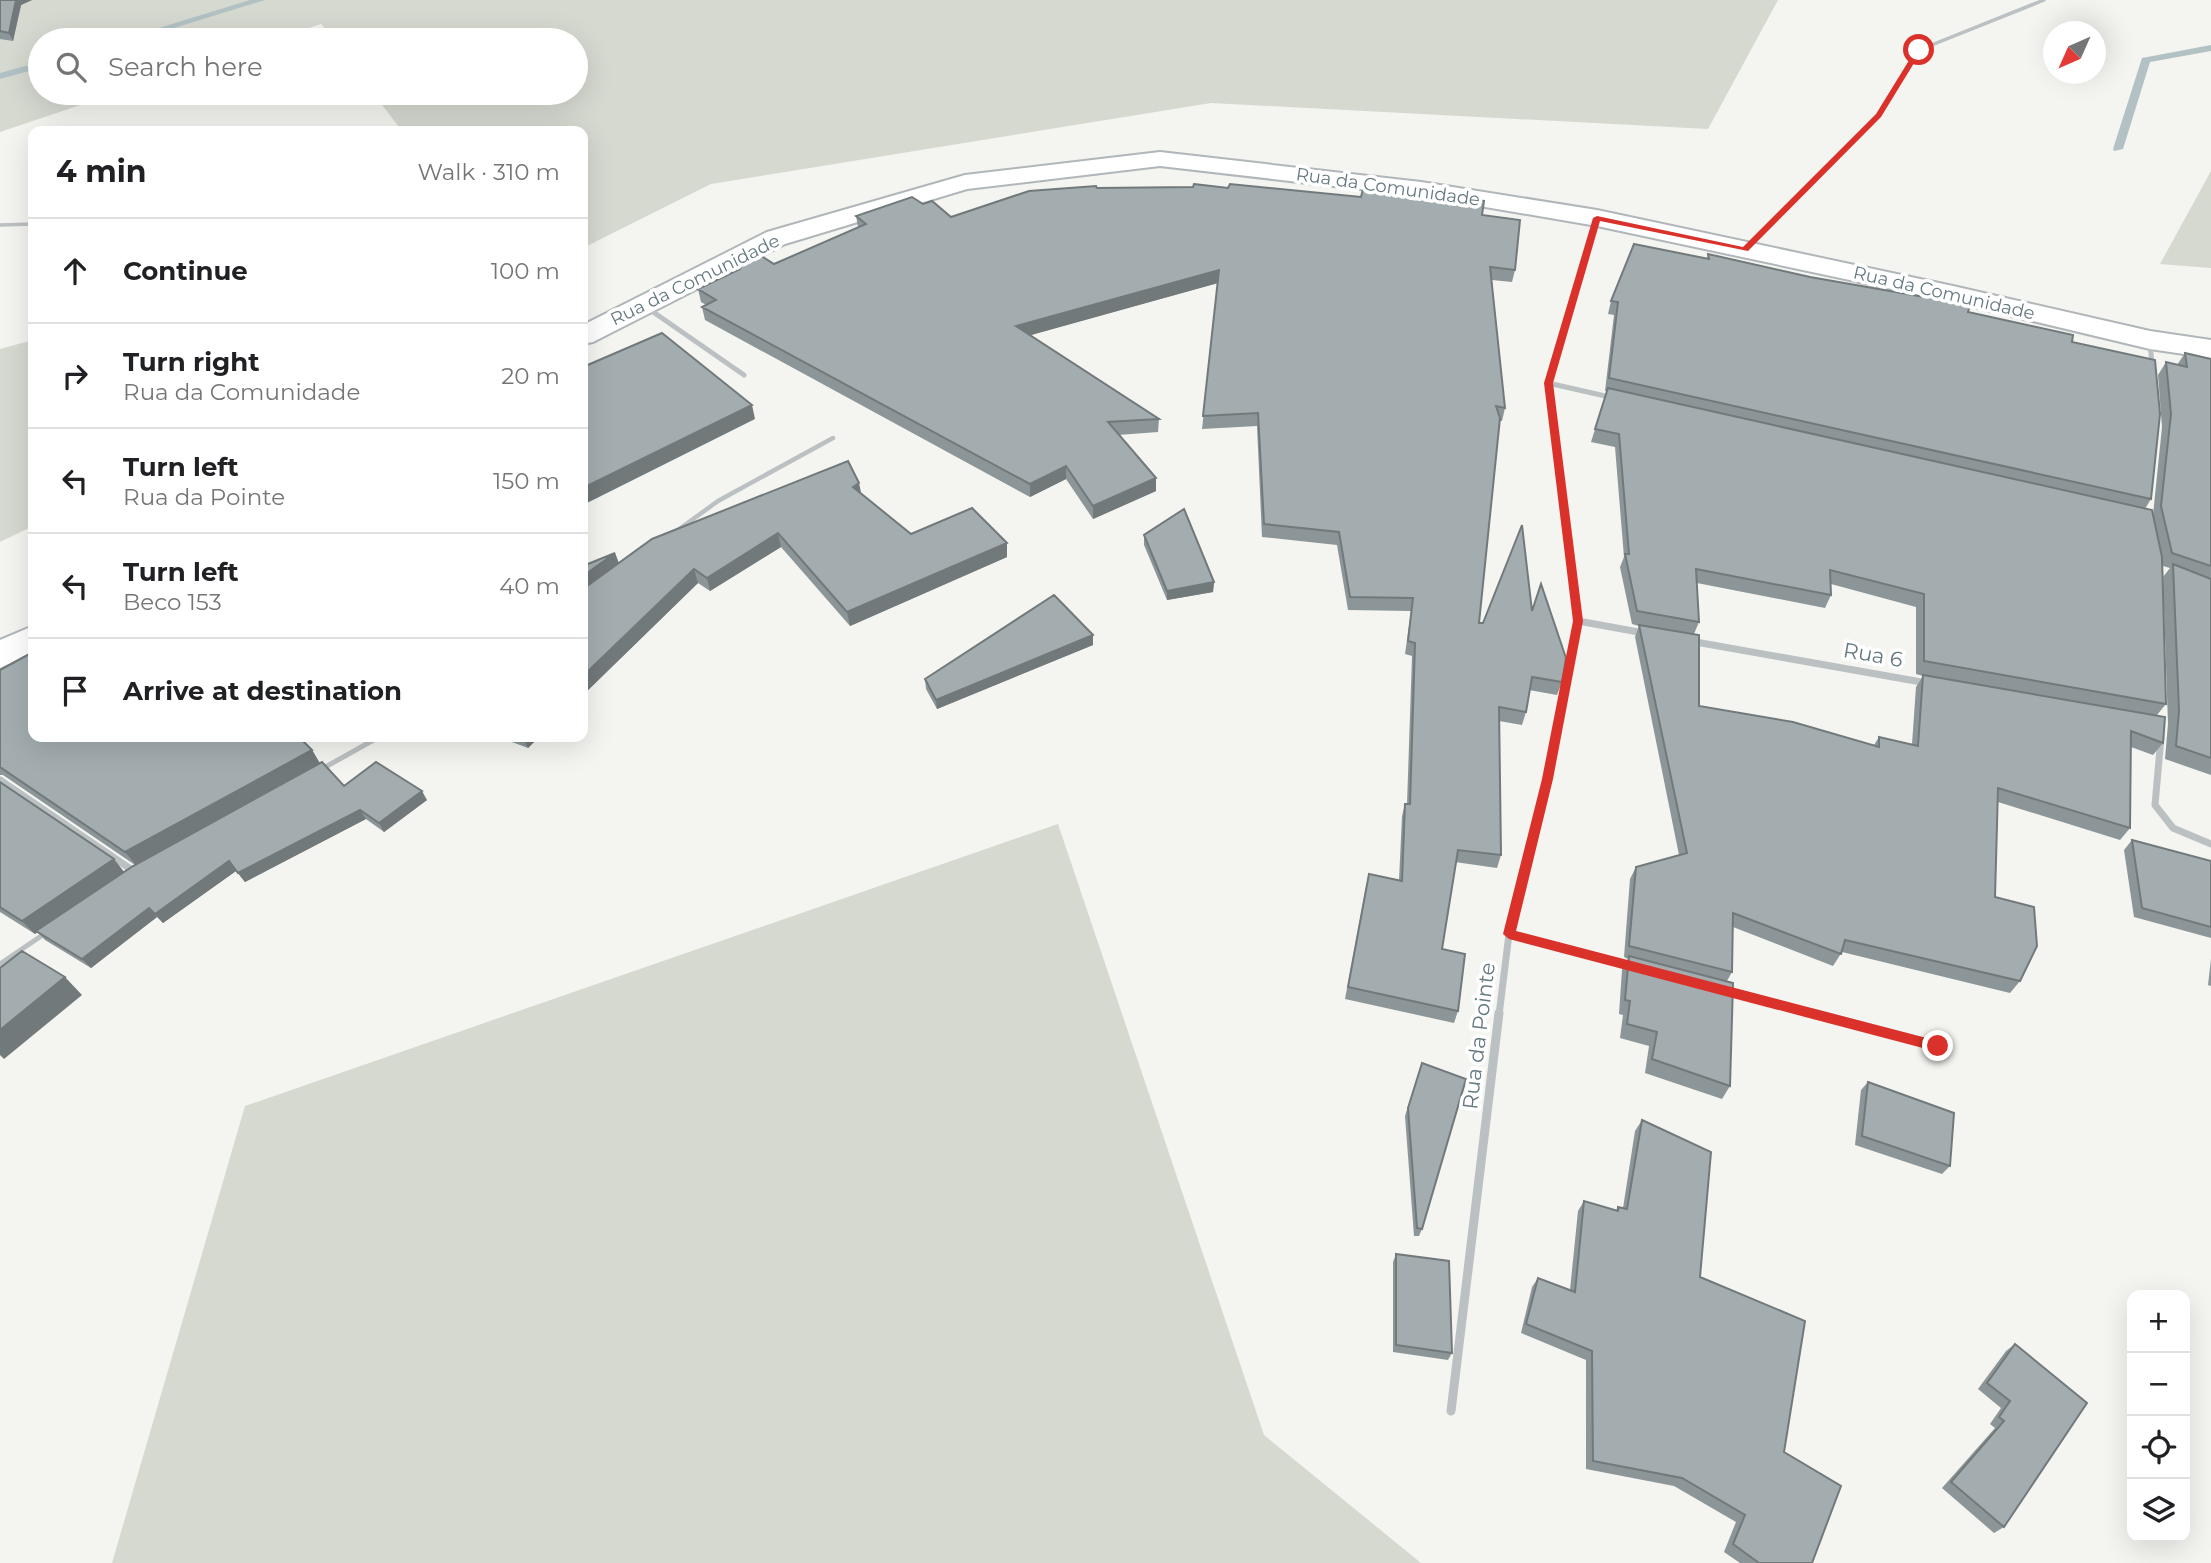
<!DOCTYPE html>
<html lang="en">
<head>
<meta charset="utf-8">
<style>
  body { margin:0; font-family:Montserrat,sans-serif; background:#f2f2f2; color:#202124 }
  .controls { position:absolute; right:21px; bottom:21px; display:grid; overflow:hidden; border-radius:14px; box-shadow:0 7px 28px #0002 }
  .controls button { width:63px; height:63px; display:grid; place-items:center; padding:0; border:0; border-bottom:2px solid #e0e0e0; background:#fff; color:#202124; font:35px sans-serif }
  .compass { position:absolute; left:2043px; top:21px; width:63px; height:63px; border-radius:50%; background:#fff; box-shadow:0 7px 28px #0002; rotate:225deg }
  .stop { position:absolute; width:21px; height:21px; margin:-16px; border:5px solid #da322b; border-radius:50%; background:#fff }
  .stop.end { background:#da322b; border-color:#fff; box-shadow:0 2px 7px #0008 }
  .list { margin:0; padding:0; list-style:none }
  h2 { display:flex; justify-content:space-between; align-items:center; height:91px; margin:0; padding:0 28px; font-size:30px }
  h2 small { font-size:23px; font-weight:400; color:#757577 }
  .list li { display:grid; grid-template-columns:46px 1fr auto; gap:21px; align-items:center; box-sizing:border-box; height:105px; padding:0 28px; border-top:2px solid #e0e0e0 }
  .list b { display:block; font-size:26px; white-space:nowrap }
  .list p { margin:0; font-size:23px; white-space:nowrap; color:#757577 }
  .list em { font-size:23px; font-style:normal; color:#757577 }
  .icon { flex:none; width:38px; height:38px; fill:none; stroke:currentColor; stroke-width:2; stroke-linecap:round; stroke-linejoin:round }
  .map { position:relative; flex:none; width:2211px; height:1563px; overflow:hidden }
  .search { position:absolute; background:#fff; box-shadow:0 7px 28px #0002; left:28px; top:28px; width:560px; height:77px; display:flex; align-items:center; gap:18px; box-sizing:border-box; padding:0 24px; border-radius:38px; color:#757577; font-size:26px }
  .panel { position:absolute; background:#fff; box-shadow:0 7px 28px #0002; left:28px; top:126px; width:560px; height:616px; border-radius:14px }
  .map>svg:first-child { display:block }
  .green { fill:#d5d9d0 }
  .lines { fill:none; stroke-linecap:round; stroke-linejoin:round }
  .stream { fill:#b2c2c4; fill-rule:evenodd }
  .secondary-casing { stroke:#b0b6b9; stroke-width:4 }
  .lane-far2 { stroke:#bbc0c2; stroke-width:3.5 }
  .lane-far1 { stroke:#bbc0c2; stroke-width:4.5 }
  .lane { stroke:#bbc0c2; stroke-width:5 }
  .street-far3 { stroke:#bbc0c2; stroke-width:4.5 }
  .street-far2 { stroke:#bbc0c2; stroke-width:5 }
  .street-far1 { stroke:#bbc0c2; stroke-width:7 }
  .street { stroke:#bbc0c2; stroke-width:9 }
  .secondary { fill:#fff; fill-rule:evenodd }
  .wall { fill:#8c9597; fill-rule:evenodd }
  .shaded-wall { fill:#72797b }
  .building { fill:#a3adb0; stroke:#72797b; stroke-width:2 }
  .route { fill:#da322b }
  .labels { text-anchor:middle; stroke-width:7; stroke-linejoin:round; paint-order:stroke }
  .far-street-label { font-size:18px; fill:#657980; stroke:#fff }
  .street-label { font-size:21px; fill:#657980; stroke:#fff }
</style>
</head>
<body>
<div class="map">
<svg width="2211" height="1563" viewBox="0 0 2211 1563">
  <rect width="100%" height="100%" fill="#f4f4f0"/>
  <path class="green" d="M0,0H1778L1708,129L1211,103L711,184L583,248V131H402L373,93H576V40H334L321,24L272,40H40V93H116L0,132Z
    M2211,171V268L2160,264Z
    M33,340V526L0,542V349Z
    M1058,824L1264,1435L1421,1563H112L245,1106Z"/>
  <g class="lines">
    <path class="stream" d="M250,0H265L135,40H120Z
      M2211,45V51L2150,62L2123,149L2114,151L2113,149L2142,58Z
      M40,62V68L0,79V73Z"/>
    <defs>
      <path id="secondary" d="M1160,152L1421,182L1597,210L1953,286L2150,331L2211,340V358L2150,349L1953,302L1597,226L1421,196L1160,166L967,189L785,244L593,342L583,344V325L767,232L965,175Z
        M33,626V653L0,668V640Z"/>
    </defs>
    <use href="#secondary" class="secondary-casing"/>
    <path class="lane-far2" d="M0,225L33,224
      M1749,246L1879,115L1919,50L2044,0"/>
    <path class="lane-far1" d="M678,530L718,501L833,438"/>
    <path class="lane" d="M320,770L379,737
      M0,964L47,932"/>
    <path class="street-far3" d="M1585,258L1597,218"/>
    <path class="street-far2" d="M646,307L744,375
      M2150,340L2152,367
      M1548,383L1614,398
      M1574,589L1548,383L1586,256"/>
    <path class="street-far1" d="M1578,621L1644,633
      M1690,641L1927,683
      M2161,737L2155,805L2173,828L2211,844
      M0,780L135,872
      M1509,934L1634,967
      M1723,990L1820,1015
      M1499,1015L1509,934L1547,779L1578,621L1574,587"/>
    <path class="street" d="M1813,1013L1939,1046
      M1451,1411L1499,1013"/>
    <use href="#secondary" class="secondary"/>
  </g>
  <path class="wall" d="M0,0H32L21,5L13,41L0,39Z
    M1097,188L1482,215L1515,270L1512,282L1492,280L1505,408L1502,421H1500L1479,623H1483L1532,611L1562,682L1557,695L1529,690L1526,712L1522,725L1499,721L1501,855L1497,868L1455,862L1442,949L1458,1011L1454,1023L1345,999L1366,887L1399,880L1402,816L1405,804H1407L1412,656L1405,654L1411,611L1348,610L1337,545L1262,537L1257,426L1202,429L1218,283L1030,335L1159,419L1158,432L1118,435L1156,491L1093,519L1066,479L1030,497L705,320L702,307L706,305L701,302L698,289L774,264L858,227L856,216L923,204L951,217Z
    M1708,254L1968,312L2072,342L2151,499L2145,509L2153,515L2162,427L2158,375L2166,362L2177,365L2185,353L2211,359V775L2165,759L2168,724L2163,577L2170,568L2163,566L2166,704L2157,715L2163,743L2153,755L2131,747L2130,828L2120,840L1998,802L1995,897L2020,981L2010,993L1842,952L1833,966L1733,927L1732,972L1727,981L1730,1086L1722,1099L1645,1073L1649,1046L1620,1038L1623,1015L1619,1014L1622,970L1628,959L1624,957L1630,879L1636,867L1679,855L1635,637L1639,626L1632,624L1620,567L1624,557L1615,447L1591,442L1607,391H1605L1614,315L1608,314L1611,301L1707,259ZM1697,583L1825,608L1831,595V584L1916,607V674L1923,676L1916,687L1912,744L1879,737L1874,745L1699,706L1694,634L1699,622Z
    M861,493L911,534L1007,543V557L850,626L781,547L710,591L698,583L583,695V566L615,553L619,563Z
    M1144,535L1214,582L1213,592L1167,600L1144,545Z
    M1093,635V645L937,709L926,689L925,679Z
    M0,670L312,750L320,763L344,786L427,800L384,832L366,819L245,882L236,871L163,923L157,917L91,968L45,940L37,932L35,934L0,912V782L124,872L135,865L3,775H0Z
    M499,737H539L528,748Z
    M2132,840L2211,861V938L2134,917L2124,850Z
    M2211,959V986L2208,985Z
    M1422,1063V1229L1419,1236H1414L1405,1116Z
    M1868,1082L1950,1166L1942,1174L1855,1145L1861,1090Z
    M1642,1120L1700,1277L1784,1452L1812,1563H1740L1724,1552L1736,1522L1674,1486L1586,1469V1360L1521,1333L1532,1287L1538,1278L1570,1290L1578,1211L1584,1201L1616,1210L1618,1207L1623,1208L1635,1131Z
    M1396,1254L1452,1353L1448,1360L1393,1352V1262Z
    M2015,1344L2004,1527L1994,1533L1942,1488L1995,1428L1990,1424L2001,1408L1978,1389L2006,1351Z"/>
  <path class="shaded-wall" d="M16,0H32L21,5L13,41L9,33Z
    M1219,270L1218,283L1017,339L1016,326Z
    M752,405L755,419L583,505V488Z
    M1066,466V479L1030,497V484Z
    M1156,478V491L1093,519V506Z
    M859,483L862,497L853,487Z
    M778,533L781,547L710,591L707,578Z
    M1007,543V557L850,626L847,612Z
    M615,553L620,567L583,594V576Z
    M694,569L698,583L583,695V676Z
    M1214,582L1213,592L1167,600V591Z
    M1093,635V645L937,709L936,700Z
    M523,737H539L528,748Z
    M312,750L320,764L136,865L125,852Z
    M422,791L427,800L384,832L379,823Z
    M360,810L366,819L245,882L238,873Z
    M114,859L125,873L35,934L22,921Z
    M229,861L236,871L163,923L155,914Z
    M149,908L157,917L91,968L82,959Z
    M65,977L82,995L4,1059L0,1055V1030Z"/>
  <path class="building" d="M0,0H16L9,33L0,31Z
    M1194,184L1228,188L1230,184L1361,197L1363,189L1484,201L1482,215L1520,220L1515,270L1490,267L1505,408L1496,406L1500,418L1479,623H1483L1522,525L1532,611L1541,584L1566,658L1562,682L1532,677L1526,712L1499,707L1501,855L1458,850L1442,949L1465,954L1458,1011L1348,987L1369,874L1402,881L1405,804H1410L1415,643L1408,641L1413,598L1350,597L1339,532L1264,524L1258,413L1203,416L1219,270L1016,326L1159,419L1108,422L1156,478L1093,506L1066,466L1030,484L702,307L716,300L698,289L740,269L748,252L752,250L774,264L866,224L856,216L912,197L923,204L932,201L951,217L1029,191L1096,186L1097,188L1193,187Z
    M1634,244L1709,259L1708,254L1810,277L1970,305L1968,312L2073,335L2072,342L2155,360L2160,414L2151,499L1609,378L1618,302L1611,301Z
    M662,333L752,405L583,488V367Z
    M2185,353L2211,359V566L2172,553L2161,506L2171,414L2166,362L2187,367Z
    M1608,388L2152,510L2162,557L2166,704L1924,661V594L1830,570L1831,595L1696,569L1699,622L1637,611L1625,554H1629L1619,434L1595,429Z
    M848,461L859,483L853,487L911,534L972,508L1007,543L847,612L778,533L707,578L694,569L583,676V589L652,539Z
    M1184,509L1214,582L1167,591L1144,535Z
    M615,553L583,576V566Z
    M2173,564L2211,579V758L2176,746L2179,711Z
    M1054,595L1093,635L936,700L925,679Z
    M1639,625L1699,635V706L1793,722L1879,747V737L1918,746L1923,675L2165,717L2163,743L2131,731L2130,828L1998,788L1995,897L2034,907L2037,946L2020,981L1845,940L1841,954L1733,913L1732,972L1629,946L1636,867L1687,853Z
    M33,652V737H299L312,750L125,852L0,767V670Z
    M322,762L344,786L376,762L422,791L379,823L360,810L238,873L229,861L155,914L149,908L82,959L36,931L133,866Z
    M0,782L114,859L22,921L0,907Z
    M2132,840L2211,861V927L2142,908Z
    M22,951L65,977L0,1030V968Z
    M1629,956L1733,983L1730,1086L1652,1059L1657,1032L1627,1024L1630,1001L1625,1000Z
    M1422,1063L1466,1079L1422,1229L1417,1228L1408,1108Z
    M1868,1082L1954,1113L1950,1166L1862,1136Z
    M1642,1120L1711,1152L1700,1277L1805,1321L1784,1452L1841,1486L1812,1563H1759L1733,1544L1745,1515L1682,1478L1593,1461L1592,1351L1526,1324L1538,1278L1575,1292L1584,1201L1618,1211V1207L1627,1209Z
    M1396,1254L1449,1261L1452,1353L1396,1345Z
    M2015,1344L2087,1403L2004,1527L1951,1482L2004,1421L1999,1417L2010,1401L1987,1383Z"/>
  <path class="route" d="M1916,49L1922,50L1881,117L1748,251L1600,221L1553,383L1583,621L1553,779L1516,931L1938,1041L1945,1046L1938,1052L1509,939L1503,934L1542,779L1573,621L1544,383L1593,218L1597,216L1743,247L1876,114Z"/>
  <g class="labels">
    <g class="far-street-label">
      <text transform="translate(1388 187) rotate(8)" y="6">Rua da Comunidade</text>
      <text transform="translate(695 280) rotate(-26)" y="6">Rua da Comunidade</text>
      <text transform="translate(1944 293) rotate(13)" y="6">Rua da Comunidade</text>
    </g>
    <g class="street-label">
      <text transform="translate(1873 655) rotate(10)" y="7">Rua 6</text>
      <text transform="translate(1479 1036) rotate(-83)" y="7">Rua da Pointe</text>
    </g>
  </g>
</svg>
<div class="controls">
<button>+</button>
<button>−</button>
<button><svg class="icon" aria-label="locate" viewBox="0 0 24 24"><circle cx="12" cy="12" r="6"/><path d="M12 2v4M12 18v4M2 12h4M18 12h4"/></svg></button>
<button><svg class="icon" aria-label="layers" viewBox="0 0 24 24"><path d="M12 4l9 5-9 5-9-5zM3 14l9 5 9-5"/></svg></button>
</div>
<svg class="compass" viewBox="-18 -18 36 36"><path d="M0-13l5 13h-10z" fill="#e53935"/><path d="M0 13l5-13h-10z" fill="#757577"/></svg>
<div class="stop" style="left:1919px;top:50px"></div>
<div class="stop end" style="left:1938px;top:1046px"></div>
<div class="search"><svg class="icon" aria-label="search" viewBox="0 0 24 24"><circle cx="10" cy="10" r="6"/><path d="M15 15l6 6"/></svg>Search here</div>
<section class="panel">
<h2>4 min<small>Walk · 310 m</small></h2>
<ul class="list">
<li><svg class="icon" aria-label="ahead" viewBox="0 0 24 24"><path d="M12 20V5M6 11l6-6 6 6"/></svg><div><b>Continue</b></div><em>100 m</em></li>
<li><svg class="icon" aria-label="right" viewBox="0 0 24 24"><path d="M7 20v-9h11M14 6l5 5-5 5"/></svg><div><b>Turn right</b><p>Rua da Comunidade</p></div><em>20 m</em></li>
<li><svg class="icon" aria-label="left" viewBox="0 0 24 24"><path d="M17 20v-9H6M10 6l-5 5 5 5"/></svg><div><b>Turn left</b><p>Rua da Pointe</p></div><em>150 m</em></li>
<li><svg class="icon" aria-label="left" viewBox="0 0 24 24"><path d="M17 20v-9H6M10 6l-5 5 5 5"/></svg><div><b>Turn left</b><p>Beco 153</p></div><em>40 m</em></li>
<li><svg class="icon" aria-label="arrive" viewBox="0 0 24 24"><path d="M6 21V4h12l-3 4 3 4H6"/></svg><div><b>Arrive at destination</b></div></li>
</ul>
</section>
</div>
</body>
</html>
